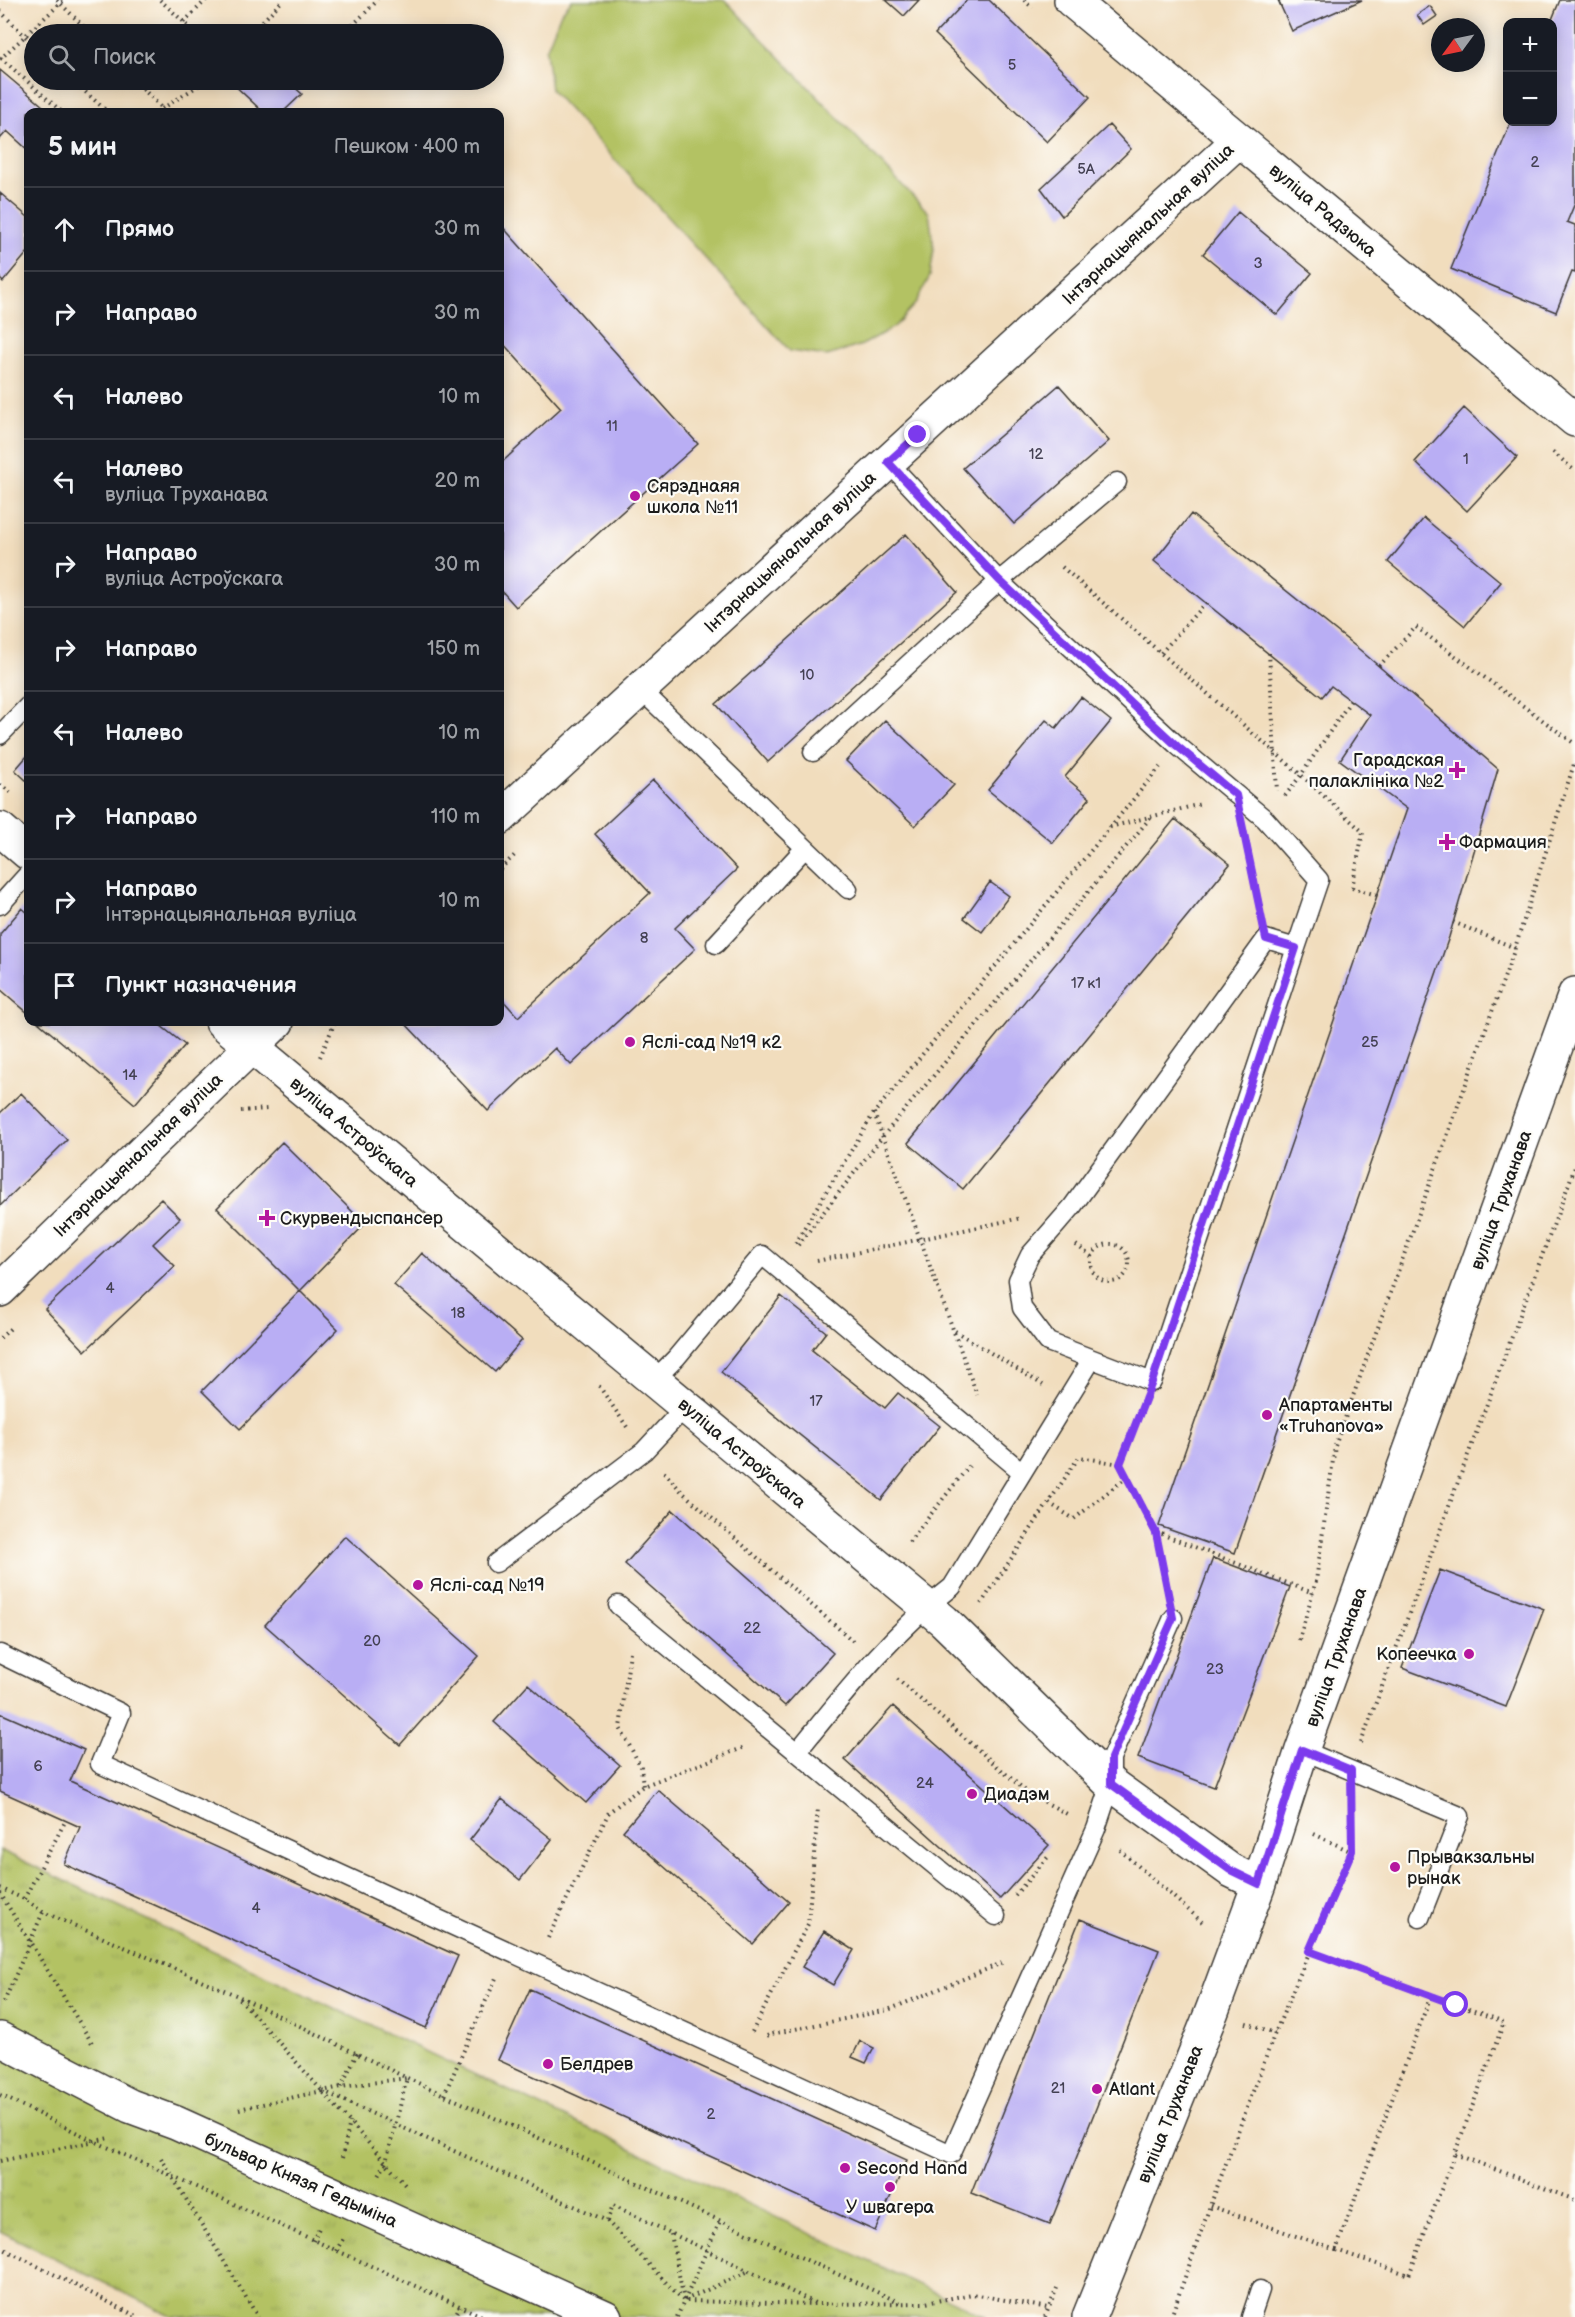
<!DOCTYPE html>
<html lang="ru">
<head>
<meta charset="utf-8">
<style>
  body { margin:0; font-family:"Balsamiq Sans",sans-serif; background:#20242c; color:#f1f3f6 }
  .controls { position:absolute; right:18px; top:18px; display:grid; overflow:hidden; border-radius:12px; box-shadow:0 3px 15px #0003 }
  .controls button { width:54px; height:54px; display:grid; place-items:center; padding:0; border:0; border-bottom:2px solid #363941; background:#171b24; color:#f1f3f6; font:30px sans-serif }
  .compass { position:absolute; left:1431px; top:18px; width:54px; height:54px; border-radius:50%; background:#171b24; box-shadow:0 3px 15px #0003; rotate:237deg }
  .stop { position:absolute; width:18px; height:18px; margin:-14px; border:4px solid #7c3aed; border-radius:50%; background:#fff }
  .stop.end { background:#7c3aed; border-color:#fff; box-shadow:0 2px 6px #0008 }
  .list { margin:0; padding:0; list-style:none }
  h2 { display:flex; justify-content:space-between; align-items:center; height:78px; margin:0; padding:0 24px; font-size:26px }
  h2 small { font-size:20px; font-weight:400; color:#9ea1a6 }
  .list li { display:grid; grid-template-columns:39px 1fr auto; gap:18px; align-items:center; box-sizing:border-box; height:84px; padding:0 24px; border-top:2px solid #363941 }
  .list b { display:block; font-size:22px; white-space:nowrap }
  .list p { margin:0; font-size:20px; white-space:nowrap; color:#9ea1a6 }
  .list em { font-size:20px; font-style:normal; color:#9ea1a6 }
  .icon { flex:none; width:33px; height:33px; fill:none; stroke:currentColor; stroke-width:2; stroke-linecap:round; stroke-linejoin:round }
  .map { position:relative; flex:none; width:1575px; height:2317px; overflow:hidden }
  .search { position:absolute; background:#171b24; box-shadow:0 3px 15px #0003; left:24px; top:24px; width:480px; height:66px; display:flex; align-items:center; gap:15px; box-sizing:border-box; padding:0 21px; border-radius:33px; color:#9ea1a6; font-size:22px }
  .panel { position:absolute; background:#171b24; box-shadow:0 3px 15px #0003; left:24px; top:108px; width:480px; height:918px; border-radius:12px }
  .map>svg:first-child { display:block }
  .park { fill:url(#park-tufts); stroke:#686f40; stroke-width:1.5 }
  .pitch { fill:#b3c264; stroke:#686f40; stroke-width:1.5 }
  .building { fill:#b9aef4 }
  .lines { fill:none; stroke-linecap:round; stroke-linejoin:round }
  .lane-casing { stroke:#3c3934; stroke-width:21 }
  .street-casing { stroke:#3c3934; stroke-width:36 }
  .secondary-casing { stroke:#3c3934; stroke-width:36 }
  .path { stroke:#3c3934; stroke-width:4; stroke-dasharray:1.5 4.5; stroke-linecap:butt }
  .lane { stroke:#fff; stroke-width:18 }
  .street { stroke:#fff; stroke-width:33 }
  .secondary { stroke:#fff; stroke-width:33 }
  .route { stroke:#7c3aed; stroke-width:8 }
  .poi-dot { fill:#b5179e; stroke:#fdfcf7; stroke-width:2 }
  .labels { text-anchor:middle; stroke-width:4.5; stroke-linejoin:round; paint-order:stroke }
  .number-label { font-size:15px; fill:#434052 }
  .street-label { font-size:18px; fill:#1c1c1c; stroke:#fdfcf7 }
  .poi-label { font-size:18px; fill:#1c1c1c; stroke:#fdfcf7; text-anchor:start }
</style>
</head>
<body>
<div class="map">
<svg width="1575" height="2317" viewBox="0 0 1575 2317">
  <defs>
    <pattern id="park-tufts" width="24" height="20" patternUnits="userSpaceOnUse" patternTransform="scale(1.5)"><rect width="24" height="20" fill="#b3c264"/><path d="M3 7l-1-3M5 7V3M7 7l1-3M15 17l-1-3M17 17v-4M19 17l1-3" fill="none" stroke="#99a656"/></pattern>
  </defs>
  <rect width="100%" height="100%" fill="#fdfcf7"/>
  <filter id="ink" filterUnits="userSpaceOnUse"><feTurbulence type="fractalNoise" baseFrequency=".0167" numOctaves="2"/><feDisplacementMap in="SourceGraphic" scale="12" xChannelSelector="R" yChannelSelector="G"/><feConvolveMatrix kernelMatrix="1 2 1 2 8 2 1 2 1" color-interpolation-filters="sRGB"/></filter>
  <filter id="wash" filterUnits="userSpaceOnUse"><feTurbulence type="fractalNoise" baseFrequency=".008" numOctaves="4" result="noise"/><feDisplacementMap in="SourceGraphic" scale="24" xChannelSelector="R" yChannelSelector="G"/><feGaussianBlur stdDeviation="1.35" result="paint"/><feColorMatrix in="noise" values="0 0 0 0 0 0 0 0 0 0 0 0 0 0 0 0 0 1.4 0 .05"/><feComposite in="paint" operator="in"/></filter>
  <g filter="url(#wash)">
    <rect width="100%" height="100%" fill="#f1ddbd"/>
    <path class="park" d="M0,1850L987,2317H173L0,2231Z"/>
    <path class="pitch" d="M572,0H725L929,213L934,249L930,276L915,304L894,327L862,345L827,356L790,351L551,90L546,50L561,13Z"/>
    <g id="blocks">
      <path class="building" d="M886,0H919L904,16Z
        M967,0H989L1090,97L1047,142L935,34Z
        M1278,0H1362L1292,31Z
        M1560,0H1575V203L1567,222L1575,225V273L1572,272L1556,312L1451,269L1511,122H1552L1551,22Z
        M1430,6L1437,16L1424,25L1417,15Z
        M0,70L50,112H28V150L7,131L0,139Z
        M229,80H287L302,94L283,112H263Z
        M1109,125L1131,149L1062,216L1041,188Z
        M0,193L28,217V252L3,282L0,279Z
        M1238,212L1312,273L1277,315L1203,254Z
        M500,224L698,444L516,607L500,589V464L561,408L500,340Z
        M1059,385L1109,441L1014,524L963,468Z
        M1464,408L1517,457L1467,511L1415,462Z
        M1191,514L1360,650L1498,769L1449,937L1235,1553L1159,1526L1407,809L1340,760L1370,715L1331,686L1322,697L1154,561Z
        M1424,518L1501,582L1465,626L1388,562Z
        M906,534L957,592L768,762L716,704Z
        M1081,697L1111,721L1065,777L1090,798L1053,843L988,790L1046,720L1056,728Z
        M885,720L954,785L915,826L846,761Z
        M28,755V782L15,770Z
        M653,780L737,869L675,928L695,949L571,1065L555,1048L488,1111L404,1022H500V997L518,1017L650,893L595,834Z
        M1175,819L1230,864L963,1189L908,1143Z
        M990,882L1009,896L982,932L964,918Z
        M22,908L28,913V1013L0,989V934Z
        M38,1022H156L185,1045L135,1104Z
        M21,1093L67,1140L0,1206V1113Z
        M282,1142L365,1224L300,1291L338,1329L240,1429L202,1391L300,1291L217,1208Z
        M161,1199L180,1218L153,1244L175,1266L85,1351L45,1309Z
        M422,1253L522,1340L495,1372L394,1285Z
        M781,1296L826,1332L812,1350L885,1408L898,1393L940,1426L881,1500L721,1372Z
        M673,1510L833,1653L785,1706L625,1564Z
        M345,1536L479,1656L400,1745L265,1625Z
        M1213,1558L1290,1587L1214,1787L1138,1758Z
        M1440,1570L1544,1609L1506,1707L1402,1668Z
        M528,1684L620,1765L586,1803L494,1722Z
        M893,1706L1049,1845L1000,1899L845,1760Z
        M0,1713L84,1750L70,1781L458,1956L426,2028L64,1864L80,1827L0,1791Z
        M658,1790L789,1902L753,1944L623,1831Z
        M502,1799L552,1839L520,1880L470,1840Z
        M1080,1919L1159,1950L1050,2224L971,2193Z
        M824,1931L854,1950L833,1985L802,1967Z
        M530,1989L907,2160L875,2231L498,2060Z
        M860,2041L874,2048L866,2063L852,2057Z"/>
    </g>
  </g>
  <g filter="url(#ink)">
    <use href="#blocks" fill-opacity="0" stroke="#3c3934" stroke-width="1.5"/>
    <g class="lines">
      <defs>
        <path id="lane" d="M888,462L999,581L1177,745L1265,819L1319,880L1296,948L1152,1382L1048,1342L1022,1308L1018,1280L1030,1255L1072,1207L1266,939L1296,948
          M640,689L848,889
          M0,735L28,706
          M813,752L999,581L1117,482
          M0,905L28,874
          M716,944L805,848
          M654,1380L676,1358L762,1255L1022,1472
          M496,1563L644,1451L686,1406
          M618,1605L996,1916
          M0,1654L121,1713L100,1764L951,2154L1096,1829L1111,1784V1758L1173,1618
          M1302,1750L1460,1816L1420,1918
          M797,1752C845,1693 891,1633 952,1587L1092,1359
          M1251,2317L1260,2290"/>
        <path id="street" d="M500,818L1239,140
          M0,1290L277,1022
          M0,2039L130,2106L176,2123L605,2317"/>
        <path id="secondary" d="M1071,0L1575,420
          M0,829L28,853
          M222,1022L944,1621L1111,1784L1230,1870L1259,1884
          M1089,2317L1212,2011L1259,1884L1302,1750L1575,994"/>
      </defs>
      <use href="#lane" class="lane-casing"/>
      <use href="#street" class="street-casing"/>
      <use href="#secondary" class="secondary-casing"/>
      <path class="path" d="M57,0L91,34
        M160,0L197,34
        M1024,0L1033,8
        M0,11L34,45
        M184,22L206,0
        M250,34L283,0
        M344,34L378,0
        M1,58L62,112
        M0,59L64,0
        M72,80L108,112
        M134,80L163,109
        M296,80H299
        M157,112L207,80
        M1553,452L1575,471
        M1062,567L1301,775L1363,832L1352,888
        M1161,653L1205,603
        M1269,653L1277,791
        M1379,666L1416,627L1575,744
        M0,784L11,793
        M1285,796L1301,775L1351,700
        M1110,827L1201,804
        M1247,846L1261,912
        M500,869L517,853
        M1352,888L1377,895
        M1453,922L1515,948
        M320,1057L335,1022
        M241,1111L267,1109
        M874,1113L977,1395
        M795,1243L874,1113L1160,767
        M1091 1263a19 19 0 1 1 38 0a19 19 0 1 1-38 0Z
        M798,1245L883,1136L1151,817
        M1076,1245L1092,1257
        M817,1261L1021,1218
        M955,1331L1043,1385
        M0,1338L13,1326
        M599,1386L627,1427
        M1142,1408L1120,1464L1156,1532L1167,1590
        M664,1472L682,1492L853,1641
        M1049,1503L1074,1519L1127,1477
        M1156,1532L1313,1593
        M909,1542L969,1466
        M981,1604L1079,1457L1120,1464
        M1299,1640L1316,1581L1335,1446L1515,948L1575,761
        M630,1652L620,1728L641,1767L643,1786
        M897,1679L1028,1793L1069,1815
        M1361,1743L1575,1167
        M1314,1834L1352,1852
        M1120,1850L1202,1922
        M0,1888L24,1899L43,1912L238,1996L407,2078L901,2303
        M0,1893L92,2043
        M1015,1895L1048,1857
        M24,1899L66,1820
        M548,1938L609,1812L643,1786L745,1747
        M240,1999L405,2184
        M4,2002L43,1912
        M1246,2023L1275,2033
        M752,2032L808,1924L818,1808
        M767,2036L771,2034L888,2010L1002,1963
        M341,2087L357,2053
        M323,2091L607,2221L613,2205L817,2304
        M0,2095L94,2141L484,2317
        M444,2095L496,1978
        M239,2109L341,2087L407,2078L386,2162L379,2175
        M1455,2154L1575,2200
        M161,2158L258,2317
        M342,2158L350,2122
        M0,2161L109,2138
        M1210,2206L1336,2250L1431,1995L1309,1951
        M607,2221L684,2301L817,2304L926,2303L972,2294L1048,2308
        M671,2234L684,2300
        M313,2241L319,2228
        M0,2247L138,2317
        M1336,2250L1409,2275L1504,2022L1431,1995
        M336,2251L343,2239
        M685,2300L749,2271
        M454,2317L460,2306
        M677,2317L720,2221
        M1045,2317L1057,2288
        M1171,2317L1210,2206L1275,2033L1352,1852L1351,1803"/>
      <use href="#lane" class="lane"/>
      <use href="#street" class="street"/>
      <use href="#secondary" class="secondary"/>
    </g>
  </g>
  <g class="lines" filter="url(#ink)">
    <path class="route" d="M918,435L888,462L999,580L1177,746L1236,795L1266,939L1296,948L1152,1382L1120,1464L1156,1533L1173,1618L1111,1758V1784L1230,1870L1259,1884L1302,1750L1351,1770L1352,1851L1309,1951L1456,2005"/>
  </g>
  <g class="poi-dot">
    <circle cx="635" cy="496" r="6"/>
    <path d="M1454 761h6v6h6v6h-6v6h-6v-6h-6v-6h6z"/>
    <path d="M1444 833h6v6h6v6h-6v6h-6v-6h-6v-6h6z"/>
    <circle cx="630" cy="1042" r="6"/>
    <path d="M264 1209h6v6h6v6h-6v6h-6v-6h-6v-6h6z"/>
    <circle cx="1267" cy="1415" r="6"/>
    <circle cx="418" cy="1585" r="6"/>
    <circle cx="1469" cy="1654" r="6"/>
    <circle cx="972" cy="1794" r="6"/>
    <circle cx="1395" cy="1867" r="6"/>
    <circle cx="548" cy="2064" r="6"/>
    <circle cx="1097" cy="2089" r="6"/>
    <circle cx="845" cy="2168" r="6"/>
    <circle cx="890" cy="2187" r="6"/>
  </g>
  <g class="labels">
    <g class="number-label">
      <text x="1012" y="70">5</text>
      <text x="1535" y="167">2</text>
      <text x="1086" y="174">5А</text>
      <text x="1258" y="268">3</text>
      <text x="612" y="431">11</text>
      <text x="1036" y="459">12</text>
      <text x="1466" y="464">1</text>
      <text x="807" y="680">10</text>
      <text x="644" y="943">8</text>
      <text x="1086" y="988">17 к1</text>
      <text x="1370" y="1047">25</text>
      <text x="130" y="1080">14</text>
      <text x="110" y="1293">4</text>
      <text x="458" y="1318">18</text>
      <text x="816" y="1406">17</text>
      <text x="752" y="1633">22</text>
      <text x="372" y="1646">20</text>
      <text x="1215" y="1674">23</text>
      <text x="38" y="1771">6</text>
      <text x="925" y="1788">24</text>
      <text x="256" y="1913">4</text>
      <text x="1058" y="2093">21</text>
      <text x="711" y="2119">2</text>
    </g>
    <g class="street-label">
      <text transform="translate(1323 210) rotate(40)" y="6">вуліца Радзюка</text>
      <text transform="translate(1148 224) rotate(-43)" y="6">Інтэрнацыянальная вуліца</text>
      <text transform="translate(790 552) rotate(-43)" y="6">Інтэрнацыянальная вуліца</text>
      <text transform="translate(354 1132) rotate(40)" y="6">вуліца Астроўскага</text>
      <text transform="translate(138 1155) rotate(-44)" y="6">Інтэрнацыянальная вуліца</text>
      <text transform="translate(1501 1200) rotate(-70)" y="6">вуліца Труханава</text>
      <text transform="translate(742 1453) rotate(40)" y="6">вуліца Астроўскага</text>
      <text transform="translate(1336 1657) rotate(-70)" y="6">вуліца Труханава</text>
      <text transform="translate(1170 2114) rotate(-68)" y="6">вуліца Труханава</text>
      <text transform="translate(301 2180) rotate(24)" y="6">бульвар Князя Гедыміна</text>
    </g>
    <g class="poi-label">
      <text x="647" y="492">Сярэднаяя<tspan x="647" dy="21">школа №11</tspan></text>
      <text x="1444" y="766" text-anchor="end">Гарадская<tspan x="1444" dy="21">палаклініка №2</tspan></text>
      <text x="1459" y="848">Фармация</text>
      <text x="642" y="1048">Яслі-сад №19 к2</text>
      <text x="280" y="1224">Скурвендыспансер</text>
      <text x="1279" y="1411">Апартаменты<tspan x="1279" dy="21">«Truhanova»</tspan></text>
      <text x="430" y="1591">Яслі-сад №19</text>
      <text x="1457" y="1660" text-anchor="end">Копеечка</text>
      <text x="984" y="1800">Диадэм</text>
      <text x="1407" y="1863">Прывакзальны<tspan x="1407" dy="21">рынак</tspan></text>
      <text x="560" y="2070">Белдрев</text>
      <text x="1109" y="2095">Atlant</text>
      <text x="857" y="2174">Second Hand</text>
      <text x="890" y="2213" text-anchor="middle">У швагера</text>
    </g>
  </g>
</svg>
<div class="controls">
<button>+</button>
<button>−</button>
</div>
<svg class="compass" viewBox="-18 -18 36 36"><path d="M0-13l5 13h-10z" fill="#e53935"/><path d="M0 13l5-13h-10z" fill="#9ea1a6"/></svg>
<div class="stop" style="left:1456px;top:2005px"></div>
<div class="stop end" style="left:918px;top:435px"></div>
<div class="search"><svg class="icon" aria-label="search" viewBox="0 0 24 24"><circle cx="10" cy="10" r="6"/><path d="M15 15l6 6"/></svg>Поиск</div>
<section class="panel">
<h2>5 мин<small>Пешком · 400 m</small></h2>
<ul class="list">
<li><svg class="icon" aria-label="ahead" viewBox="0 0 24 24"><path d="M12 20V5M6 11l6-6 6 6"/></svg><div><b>Прямо</b></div><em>30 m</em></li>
<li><svg class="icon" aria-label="right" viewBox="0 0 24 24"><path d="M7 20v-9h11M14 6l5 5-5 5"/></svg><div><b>Направо</b></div><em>30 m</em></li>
<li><svg class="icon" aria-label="left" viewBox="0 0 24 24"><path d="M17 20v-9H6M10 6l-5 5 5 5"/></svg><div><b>Налево</b></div><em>10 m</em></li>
<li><svg class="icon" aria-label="left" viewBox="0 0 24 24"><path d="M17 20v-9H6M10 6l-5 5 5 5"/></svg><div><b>Налево</b><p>вуліца Труханава</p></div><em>20 m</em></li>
<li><svg class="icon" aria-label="right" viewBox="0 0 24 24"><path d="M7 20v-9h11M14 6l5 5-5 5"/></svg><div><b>Направо</b><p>вуліца Астроўскага</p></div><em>30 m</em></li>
<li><svg class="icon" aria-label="right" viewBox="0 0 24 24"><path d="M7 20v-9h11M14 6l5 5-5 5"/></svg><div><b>Направо</b></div><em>150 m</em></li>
<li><svg class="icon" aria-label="left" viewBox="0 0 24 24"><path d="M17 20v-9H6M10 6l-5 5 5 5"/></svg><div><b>Налево</b></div><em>10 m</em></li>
<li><svg class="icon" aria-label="right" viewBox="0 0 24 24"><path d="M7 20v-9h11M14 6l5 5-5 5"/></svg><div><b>Направо</b></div><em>110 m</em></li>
<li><svg class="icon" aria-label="right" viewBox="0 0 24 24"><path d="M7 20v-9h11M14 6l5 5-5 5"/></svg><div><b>Направо</b><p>Інтэрнацыянальная вуліца</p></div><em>10 m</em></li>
<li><svg class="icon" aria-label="arrive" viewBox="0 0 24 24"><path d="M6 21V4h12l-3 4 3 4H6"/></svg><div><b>Пункт назначения</b></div></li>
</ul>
</section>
</div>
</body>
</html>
